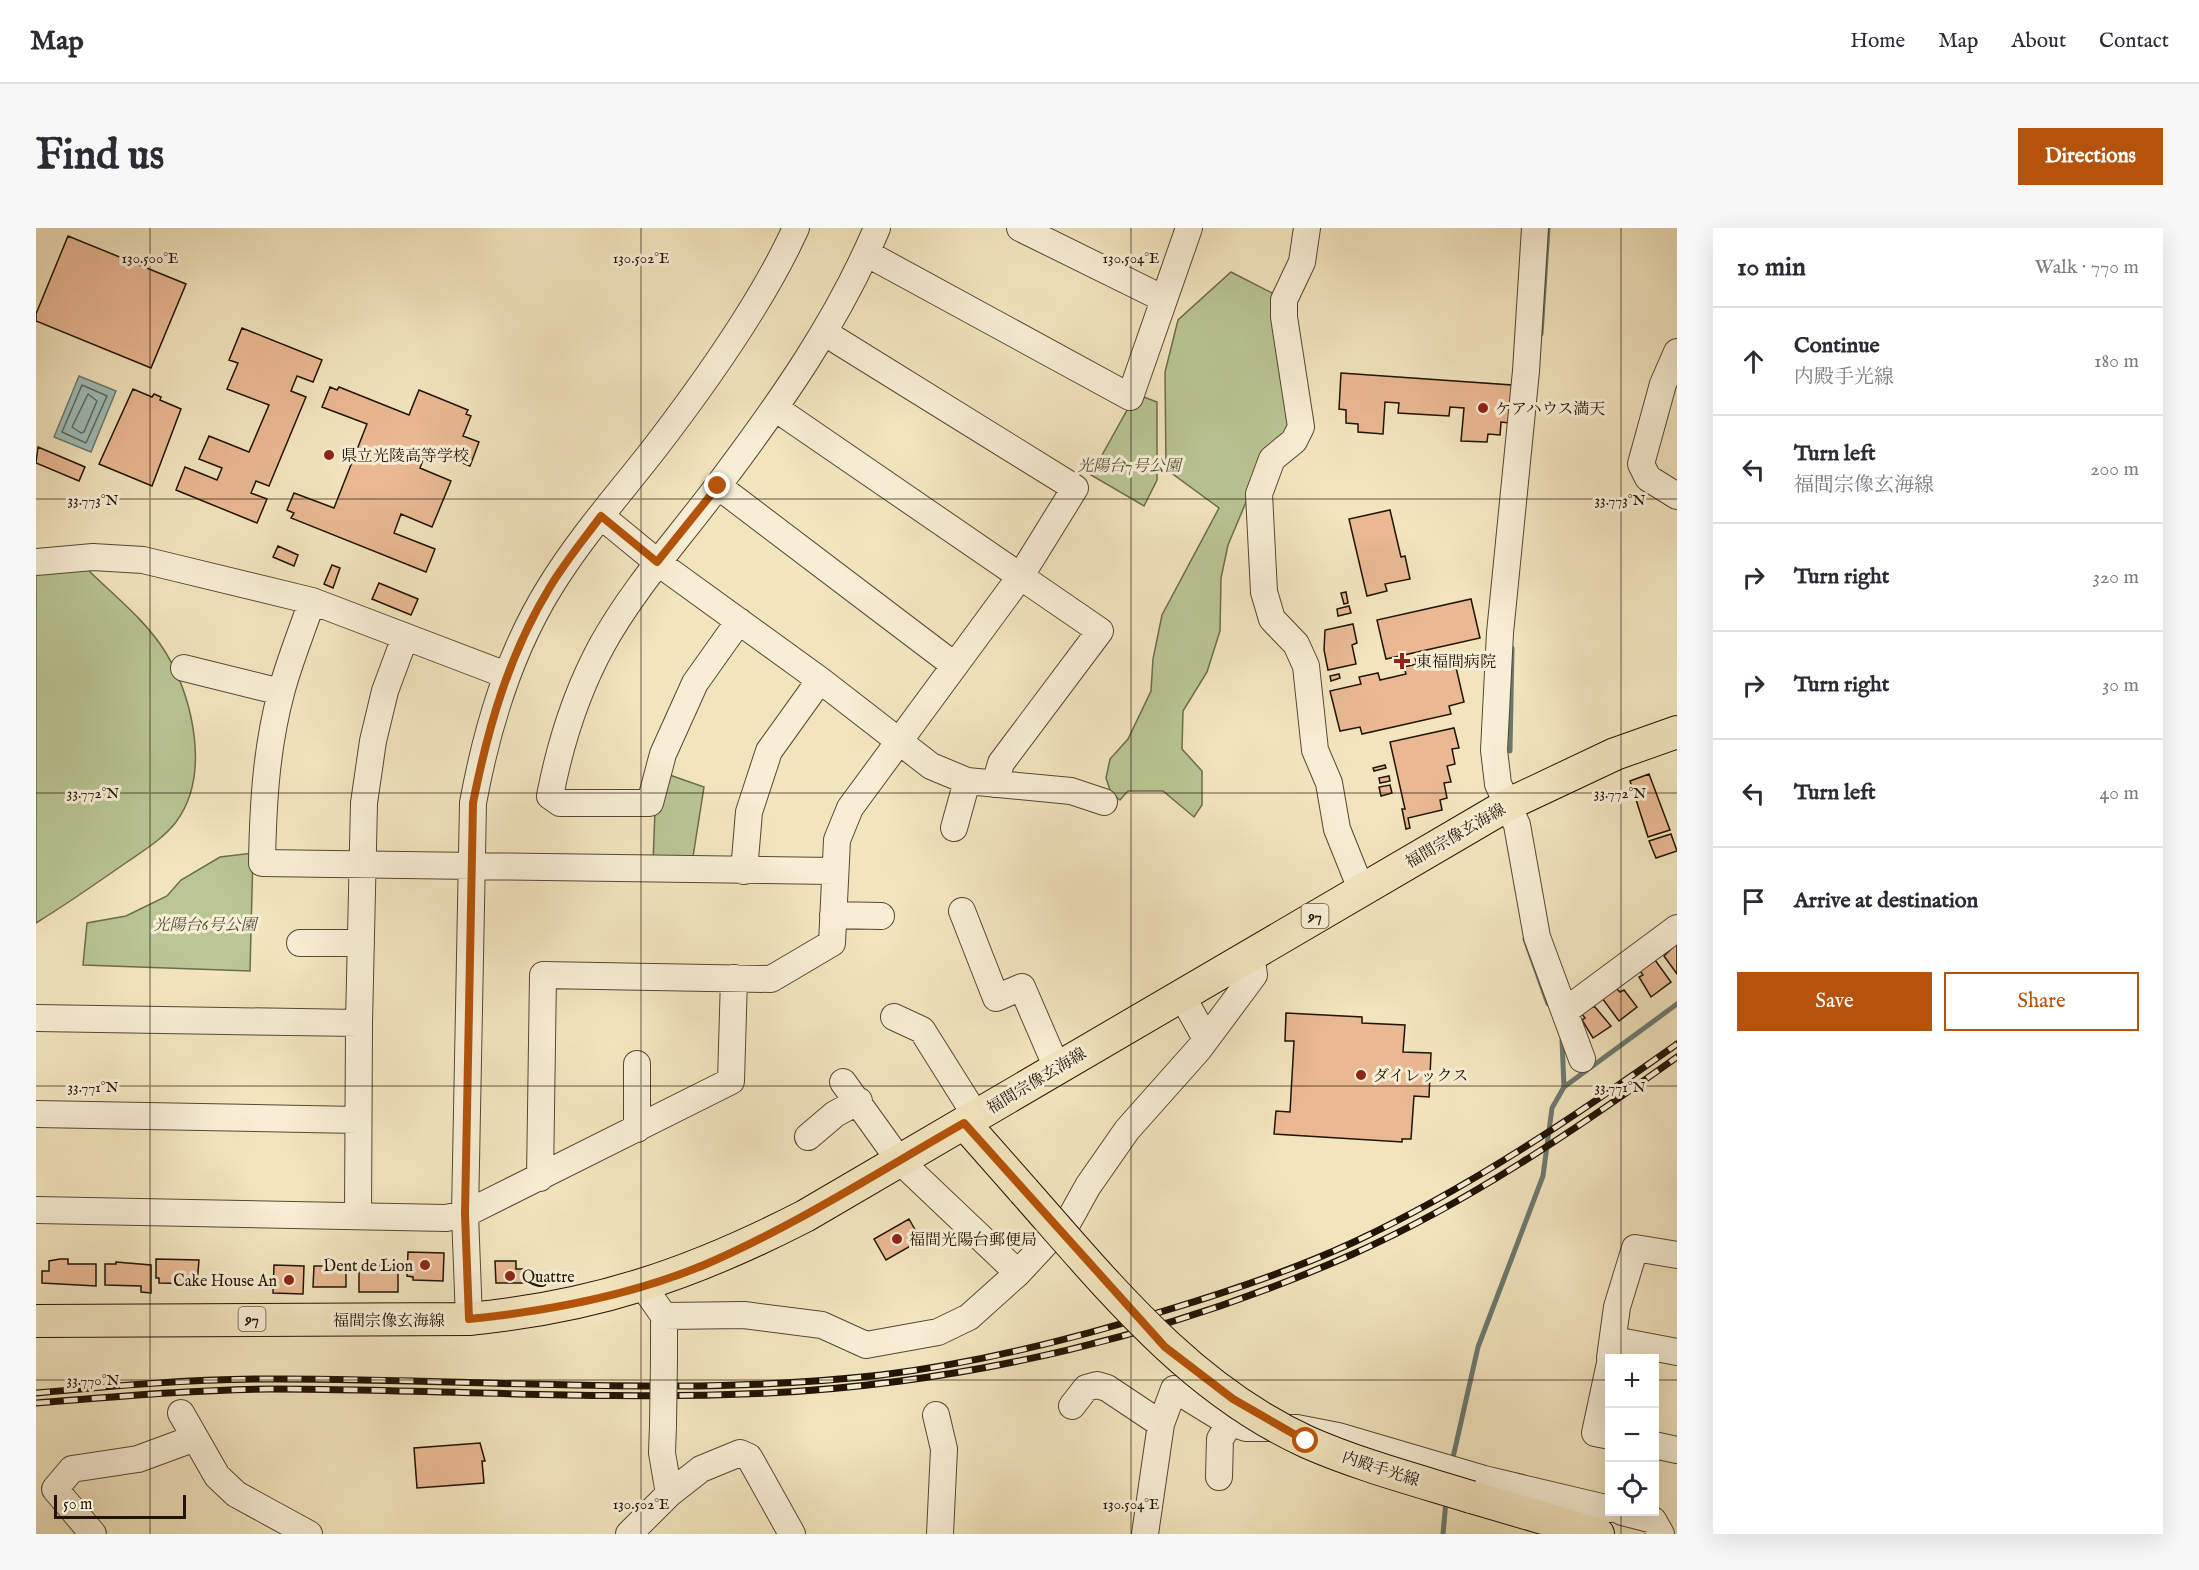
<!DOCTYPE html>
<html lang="en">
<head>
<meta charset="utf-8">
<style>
  body { margin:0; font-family:"IM FELL English","Noto Serif JP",serif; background:#f7f7f7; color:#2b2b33 }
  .controls { position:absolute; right:18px; bottom:18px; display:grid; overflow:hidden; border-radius:0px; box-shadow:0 6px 24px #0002 }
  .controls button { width:54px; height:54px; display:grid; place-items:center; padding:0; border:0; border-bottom:2px solid #e1e1e2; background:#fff; color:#2b2b33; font:30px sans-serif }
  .scale { position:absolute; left:18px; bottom:15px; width:132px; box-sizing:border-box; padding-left:6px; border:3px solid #211305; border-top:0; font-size:16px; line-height:21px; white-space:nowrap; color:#211305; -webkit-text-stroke:4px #f7eed5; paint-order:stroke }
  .stop { position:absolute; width:18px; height:18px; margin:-14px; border:4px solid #b45309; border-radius:50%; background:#fff }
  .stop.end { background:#b45309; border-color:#fff; box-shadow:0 2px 6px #0008 }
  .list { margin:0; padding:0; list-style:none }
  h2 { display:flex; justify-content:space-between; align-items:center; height:78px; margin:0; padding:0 24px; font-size:26px }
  h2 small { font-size:20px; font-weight:400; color:#7c7c81 }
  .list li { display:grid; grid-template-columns:39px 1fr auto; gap:18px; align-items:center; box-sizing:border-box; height:108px; padding:0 24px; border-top:2px solid #e1e1e2 }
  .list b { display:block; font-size:22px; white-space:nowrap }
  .list p { margin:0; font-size:20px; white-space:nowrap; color:#7c7c81 }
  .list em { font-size:20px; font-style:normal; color:#7c7c81 }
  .actions { display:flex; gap:12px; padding:18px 24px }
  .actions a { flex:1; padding:14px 0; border:2px solid #b45309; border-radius:0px; text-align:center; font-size:21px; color:#b45309 }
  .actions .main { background:#b45309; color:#fff }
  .icon { flex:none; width:33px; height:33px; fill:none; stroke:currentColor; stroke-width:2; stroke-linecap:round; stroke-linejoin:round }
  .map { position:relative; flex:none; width:1641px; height:1306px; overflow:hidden; border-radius:0px }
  header { display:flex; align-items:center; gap:36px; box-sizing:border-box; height:84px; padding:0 30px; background:#fff; border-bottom:2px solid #e1e1e2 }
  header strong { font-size:28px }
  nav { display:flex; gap:33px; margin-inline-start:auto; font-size:21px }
  .intro { display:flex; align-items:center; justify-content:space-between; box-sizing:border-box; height:144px; padding:0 36px }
  h1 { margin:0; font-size:42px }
  .button { padding:15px 27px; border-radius:0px; background:#b45309; color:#fff; font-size:21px; font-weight:700 }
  main { display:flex; gap:36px; padding:0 36px }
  aside { flex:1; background:#fff; border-radius:0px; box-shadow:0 6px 24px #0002 }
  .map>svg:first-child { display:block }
  .green { fill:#b9c593; stroke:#6d6c4c; stroke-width:1.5 }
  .water { fill:#9dbdb9; stroke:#6b7971; stroke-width:1.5 }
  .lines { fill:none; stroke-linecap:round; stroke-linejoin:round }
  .shore { stroke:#5f685f; stroke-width:1.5 }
  .stream { stroke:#6b7971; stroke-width:5 }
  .building { fill:#eab993; stroke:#211305; stroke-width:1.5 }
  .minor-casing { stroke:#554833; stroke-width:28 }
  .major-casing { stroke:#211305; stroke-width:34 }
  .minor { stroke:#f7eed5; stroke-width:26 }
  .major { stroke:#f2e5be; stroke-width:32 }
  .rail-casing { stroke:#211305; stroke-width:7 }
  .rail { stroke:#f7eed5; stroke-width:4.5; stroke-dasharray:14; stroke-linecap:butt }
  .minor-bridge-casing { stroke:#554833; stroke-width:28; stroke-linecap:butt }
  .major-bridge-casing { stroke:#211305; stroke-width:34; stroke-linecap:butt }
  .minor-bridge { stroke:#f7eed5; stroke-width:26 }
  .major-bridge { stroke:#f2e5be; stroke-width:32 }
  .route { stroke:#b45309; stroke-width:8 }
  .ticks { fill:none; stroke:#211305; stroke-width:1.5; stroke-opacity:0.45 }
  .poi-dot { fill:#8f2418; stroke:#f7eed5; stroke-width:2 }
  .labels { text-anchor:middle; stroke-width:6; stroke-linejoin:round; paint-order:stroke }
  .shield { fill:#f7eed5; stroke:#615543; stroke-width:1.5 }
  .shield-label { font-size:15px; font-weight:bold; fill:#211305 }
  .poi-label { font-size:16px; fill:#211305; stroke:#f7eed5; text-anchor:start }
  .park-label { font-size:16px; font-style:italic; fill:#565137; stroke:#f7eed5 }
  .street-label { font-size:16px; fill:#211305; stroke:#f7eed5 }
  .ticks-label { font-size:15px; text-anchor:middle; fill:#211305; stroke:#f7eed5; stroke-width:6; stroke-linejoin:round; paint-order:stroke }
</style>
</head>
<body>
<header>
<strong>Map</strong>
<nav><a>Home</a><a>Map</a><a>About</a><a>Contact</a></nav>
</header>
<div class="intro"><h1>Find us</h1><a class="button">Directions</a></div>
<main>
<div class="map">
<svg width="1641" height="1306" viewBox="0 0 1641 1306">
  <rect width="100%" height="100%" fill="#f2e5be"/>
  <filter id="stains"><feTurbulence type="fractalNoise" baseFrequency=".00333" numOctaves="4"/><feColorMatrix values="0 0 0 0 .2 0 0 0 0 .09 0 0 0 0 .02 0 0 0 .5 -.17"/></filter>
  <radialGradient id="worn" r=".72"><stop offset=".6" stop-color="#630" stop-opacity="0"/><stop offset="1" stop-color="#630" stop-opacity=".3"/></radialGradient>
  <path class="green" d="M1195,44L1238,66L1260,192L1213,267L1192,317L1185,350L1184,403L1171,444L1147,483L1146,521L1166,543V577L1158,589L1127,563H1092L1084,572L1075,565L1070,550L1074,531L1092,511L1115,463L1117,431L1126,387L1183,280L1130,241L1129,144L1142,92Z
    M1100,166L1121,174V252L1108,278L1055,247Z
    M49,339C76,366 110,392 130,425C157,471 175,547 140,594C128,610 107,623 91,634C61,655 31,676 0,695V344Z
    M628,545L668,559L656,635H617L619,582Z
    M217,625L214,743L47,737L51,695L90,688L131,668L145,652L184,629Z"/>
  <path class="water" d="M43,148L80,163L55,224L18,209Z"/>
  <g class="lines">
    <path class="shore" d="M46,157L71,168L50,215L26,204Z
      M52,166L61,173L48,204L45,205L36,199Z"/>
    <path class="stream" d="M1505,106L1512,0
      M1474,523L1476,420
      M1489,711L1512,776
      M1528,859L1641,776
      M1416,1234L1442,1119L1507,948L1516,880L1528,859L1526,812
      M1407,1306L1410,1273"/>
  </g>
  <path class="building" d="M32,8L150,56L115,140L0,93V86Z
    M206,100L286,132L277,154L261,148L255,163L270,169L233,258L220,253L215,265L231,271L221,295L140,262L149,239L181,252L186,240L163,231L173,208L213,224L233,177L191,161L202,135L193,132Z
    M1305,145L1476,157L1473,195L1465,194L1464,207L1452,206L1451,214L1425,213L1428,180L1414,179L1413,188L1362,185L1363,175L1349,174L1347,206L1322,204V196L1310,195V182L1303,181Z
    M294,159L301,162L303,159L373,187L383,162L432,182L430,186L435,188L427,208L443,214L434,238L391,221L384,240L415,253L396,299L365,286L358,305L399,321L390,344L255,290L258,285L251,282L258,265L298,280L331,196L286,179Z
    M97,161L116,169L118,166L125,169L124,172L145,181L116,258L63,236Z
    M2,219L49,239L43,253L0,235Z
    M1354,282L1365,329L1369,328L1374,351L1349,356L1351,363L1331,368L1313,291Z
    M242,318L262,327L258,338L237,329Z
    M296,337L304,340L297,360L288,356Z
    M343,355L382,371L375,387L336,371Z
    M1310,364L1312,375L1308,376L1305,365Z
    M1435,371L1444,410L1350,431L1341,392Z
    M1313,378L1315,385L1302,388L1301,381Z
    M1317,396L1321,415L1316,417L1320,436L1292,442L1288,422L1289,402Z
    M1399,425L1403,439L1419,435L1428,474L1413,478L1415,486L1326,506L1324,499L1304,503L1294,463L1325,456L1323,449L1342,445L1344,452L1370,446L1368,439L1381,436L1379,430Z
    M1303,446L1304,450L1295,453L1294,448Z
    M1418,500L1423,520L1416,521L1419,536L1411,538L1415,554L1408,555L1411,570L1404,572L1406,582L1372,590L1374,600L1370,601L1366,581H1369L1354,514Z
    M1349,537L1350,540L1338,543L1337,540Z
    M1613,546L1634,602L1612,609L1594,553Z
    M1353,548L1354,553L1344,555L1343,550Z
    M1354,557L1356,565L1345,568L1343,559Z
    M1635,606L1641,623L1620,630L1613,613Z
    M1641,715V746L1628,728Z
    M1619,732L1635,754L1615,769L1603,749L1607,747L1604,743Z
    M1580,760L1584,764L1588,762L1601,779L1583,793L1566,770Z
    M1553,779H1559L1575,798L1557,810L1546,792L1549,790L1545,785Z
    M1250,785L1326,789V795L1369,797L1367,824L1395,825L1393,869L1378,868L1375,911H1366V914L1238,906L1240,883L1254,884L1258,813H1249Z
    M873,991L885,1012L850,1032L838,1011Z
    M372,1024L408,1025L407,1053L377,1052V1049L371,1048Z
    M24,1031H32V1036H60V1058L6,1055V1043H13V1033Z
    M120,1031L163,1032L161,1056L123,1055V1050H120Z
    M459,1033H480V1041H488V1055H460Z
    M80,1034L115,1037V1065L105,1064V1058L69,1057V1036H80Z
    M238,1037L268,1038L267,1066L237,1065Z
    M323,1037L362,1038V1064H323Z
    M278,1038H310V1059H277Z
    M444,1215L449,1233H446L448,1255L381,1260L378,1220Z"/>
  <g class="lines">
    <defs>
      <path id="minor" d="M984,0L1128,71
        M1271,0L1266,34L1248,72V89L1265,199L1258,213L1236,231L1223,266L1228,364L1236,391L1260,416L1270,438L1279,522L1293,555L1301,601L1325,661
        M1499,0L1490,143L1464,405L1458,522L1462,556L1481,597L1501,709L1546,831
        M830,25L1094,169L1153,0
        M1641,124L1627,156L1605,236L1612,250L1641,268
        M739,180L1064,403L965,535L959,556
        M682,258L918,437
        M565,288L621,334L784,452L895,538L931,553L1035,563L1068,574
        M0,334L57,329L107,332L276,373L470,447
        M276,373C266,403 253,434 245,465C230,521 227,578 226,635L798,643
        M703,393L659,455L627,526L614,575H524L514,568C524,516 541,463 566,417C598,359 644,309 684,255C744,175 802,93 841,0
        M148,440L245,464
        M918,600L931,553
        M708,643L713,584L733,523L784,452
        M926,683L960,770L986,759L1021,840
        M797,687L845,688
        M264,715H325
        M1145,766L1170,811
        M1529,783L1641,700
        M858,789L886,802L940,888
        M0,790L323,795
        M601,836V901
        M807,854L863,932L982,1045
        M0,886L322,892
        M772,909L799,886L823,873
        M504,950L507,747L735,751L796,715L801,612L814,580L984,349L1039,260L789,105
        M0,982L410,990L429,986L695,853L698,750
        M322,988L323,795L328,575L337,513L349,463L369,409
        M1032,994L1052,958L1091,902L1163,821L1218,747L1215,727
        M607,1058L628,1088V1131
        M628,1088L708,1087L786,1097L830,1117L902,1104L933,1089L982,1045L1009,1016
        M433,1091L429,986L437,575C451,499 473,425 514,359C544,310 583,266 618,221C668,156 726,75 760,0
        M1578,1112L1641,1124
        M1574,1130L1581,1079L1599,1020L1641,1027
        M1574,1135L1559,1205L1574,1208
        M1036,1178L1050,1160L1061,1157L1071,1160L1125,1196
        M145,1185L181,1248L200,1266L273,1306
        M900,1187L908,1221L904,1306
        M627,1197L626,1225L633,1266
        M1618,1217L1641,1222
        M1183,1249L1184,1211L1194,1195
        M1586,1284L1617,1292L1625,1306
        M57,1306L19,1261L36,1241L102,1231L159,1210
        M593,1306L633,1266L665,1241L704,1225L713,1229L756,1306
        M1109,1306L1125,1196L1138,1161L1190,1193L1210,1200H1261L1302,1208L1448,1251L1574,1281"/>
      <path id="major" d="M928,895L988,963
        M0,1093L433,1091C559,1079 656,1046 769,988L1473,576L1579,526L1641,504
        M1435,1269L1562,1306"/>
    </defs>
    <use href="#minor" class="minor-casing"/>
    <use href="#major" class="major-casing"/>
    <use href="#minor" class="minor"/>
    <use href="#major" class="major"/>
    <defs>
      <path id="rail" d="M0,1165C77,1158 155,1151 233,1151C436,1150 642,1170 845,1147C942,1135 1038,1111 1131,1082C1194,1063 1258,1042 1318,1014C1433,960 1538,889 1641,816
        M0,1175C77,1169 155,1162 233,1161C399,1161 566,1173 733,1165C933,1155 1134,1107 1317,1026C1433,974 1539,902 1641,829"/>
    </defs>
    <use href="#rail" class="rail-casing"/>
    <use href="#rail" class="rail"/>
    <defs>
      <path id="minor-bridge" d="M627,1197L628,1131"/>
      <path id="major-bridge" d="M988,963C1072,1058 1153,1160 1271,1214C1323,1237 1380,1252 1435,1269"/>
    </defs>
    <use href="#minor-bridge" class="minor-bridge-casing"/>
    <use href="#major-bridge" class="major-bridge-casing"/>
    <use href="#minor-bridge" class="minor-bridge"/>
    <use href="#major-bridge" class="major-bridge"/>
  </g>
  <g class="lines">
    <path class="route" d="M682,258L621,334L565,288C548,311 529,334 514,359C473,426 452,499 437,575L429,986L433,1091C513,1083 593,1068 668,1037C759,998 842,944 928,895L1129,1119L1197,1171L1270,1213"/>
  </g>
  <path class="ticks" d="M114,0V1306M605,0V1306M1095,0V1306M1585,0V1130M0,271H1641M0,565H1641M0,858H1641M0,1152H1574M1618,1152H1641M1585,1284V1306"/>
  <g class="poi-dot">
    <circle cx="1447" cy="180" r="6"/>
    <circle cx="293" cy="227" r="6"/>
    <path d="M1363 424h6v6h6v6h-6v6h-6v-6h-6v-6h6z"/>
    <circle cx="1325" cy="847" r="6"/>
    <circle cx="861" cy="1011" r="6"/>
    <circle cx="389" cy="1037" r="6"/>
    <circle cx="474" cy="1048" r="6"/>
    <circle cx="253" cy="1052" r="6"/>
  </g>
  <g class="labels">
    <g class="shield">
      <rect x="1265.5" y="676" width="27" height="24" rx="4.5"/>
      <rect x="202.5" y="1079" width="27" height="24" rx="4.5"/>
    </g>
    <g class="shield-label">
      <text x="1279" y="693">97</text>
      <text x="216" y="1096">97</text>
    </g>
    <g class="poi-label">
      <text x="1459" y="186">ケアハウス満天</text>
      <text x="305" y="233">県立光陵高等学校</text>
      <text x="1380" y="439">東福間病院</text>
      <text x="1337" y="853">ダイレックス</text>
      <text x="873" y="1017">福間光陽台郵便局</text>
      <text x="377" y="1043" text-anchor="end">Dent de Lion</text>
      <text x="486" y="1054">Quattre</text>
      <text x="241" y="1058" text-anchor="end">Cake House An</text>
    </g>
    <g class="park-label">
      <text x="1093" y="243">光陽台7号公園</text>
      <text x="169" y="702">光陽台6号公園</text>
    </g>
    <g class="street-label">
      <text transform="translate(1419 607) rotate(-30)" y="6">福間宗像玄海線</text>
      <text transform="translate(1000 852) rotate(-31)" y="6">福間宗像玄海線</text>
      <text x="353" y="1098">福間宗像玄海線</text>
      <text transform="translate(1345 1240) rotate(18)" y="6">内殿手光線</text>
    </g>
  </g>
  <g class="ticks-label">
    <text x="114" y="35">130.500°E</text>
    <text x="605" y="35">130.502°E</text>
    <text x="1095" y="35">130.504°E</text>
    <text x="57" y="277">33.773°N</text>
    <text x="1584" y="277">33.773°N</text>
    <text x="57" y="570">33.772°N</text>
    <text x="1584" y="570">33.772°N</text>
    <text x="57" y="864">33.771°N</text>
    <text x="1584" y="864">33.771°N</text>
    <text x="57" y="1157">33.770°N</text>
    <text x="605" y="1281">130.502°E</text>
    <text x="1095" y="1281">130.504°E</text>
  </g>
  <rect width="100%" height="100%" filter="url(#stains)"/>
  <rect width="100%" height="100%" fill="url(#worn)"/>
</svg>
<div class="controls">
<button>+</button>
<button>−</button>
<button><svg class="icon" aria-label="locate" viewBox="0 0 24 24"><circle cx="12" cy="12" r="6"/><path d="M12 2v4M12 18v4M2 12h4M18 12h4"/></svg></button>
</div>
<div class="scale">50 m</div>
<div class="stop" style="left:1270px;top:1213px"></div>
<div class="stop end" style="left:682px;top:258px"></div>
</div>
<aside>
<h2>10 min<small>Walk · 770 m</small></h2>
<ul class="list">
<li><svg class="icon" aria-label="ahead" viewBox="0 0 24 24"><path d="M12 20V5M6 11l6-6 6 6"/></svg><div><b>Continue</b><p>内殿手光線</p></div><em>180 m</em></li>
<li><svg class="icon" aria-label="left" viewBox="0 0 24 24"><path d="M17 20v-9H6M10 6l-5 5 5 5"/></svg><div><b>Turn left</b><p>福間宗像玄海線</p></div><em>200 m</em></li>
<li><svg class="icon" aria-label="right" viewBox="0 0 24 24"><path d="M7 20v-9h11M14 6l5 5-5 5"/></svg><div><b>Turn right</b></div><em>320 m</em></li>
<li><svg class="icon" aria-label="right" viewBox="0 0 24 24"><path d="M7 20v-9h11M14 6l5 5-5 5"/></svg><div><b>Turn right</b></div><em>30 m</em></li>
<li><svg class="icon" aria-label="left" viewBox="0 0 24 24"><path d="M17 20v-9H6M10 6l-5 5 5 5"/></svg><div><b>Turn left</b></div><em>40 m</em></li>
<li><svg class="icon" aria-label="arrive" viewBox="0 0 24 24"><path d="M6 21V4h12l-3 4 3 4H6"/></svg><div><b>Arrive at destination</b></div></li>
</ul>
<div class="actions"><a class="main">Save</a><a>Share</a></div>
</aside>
</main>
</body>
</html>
